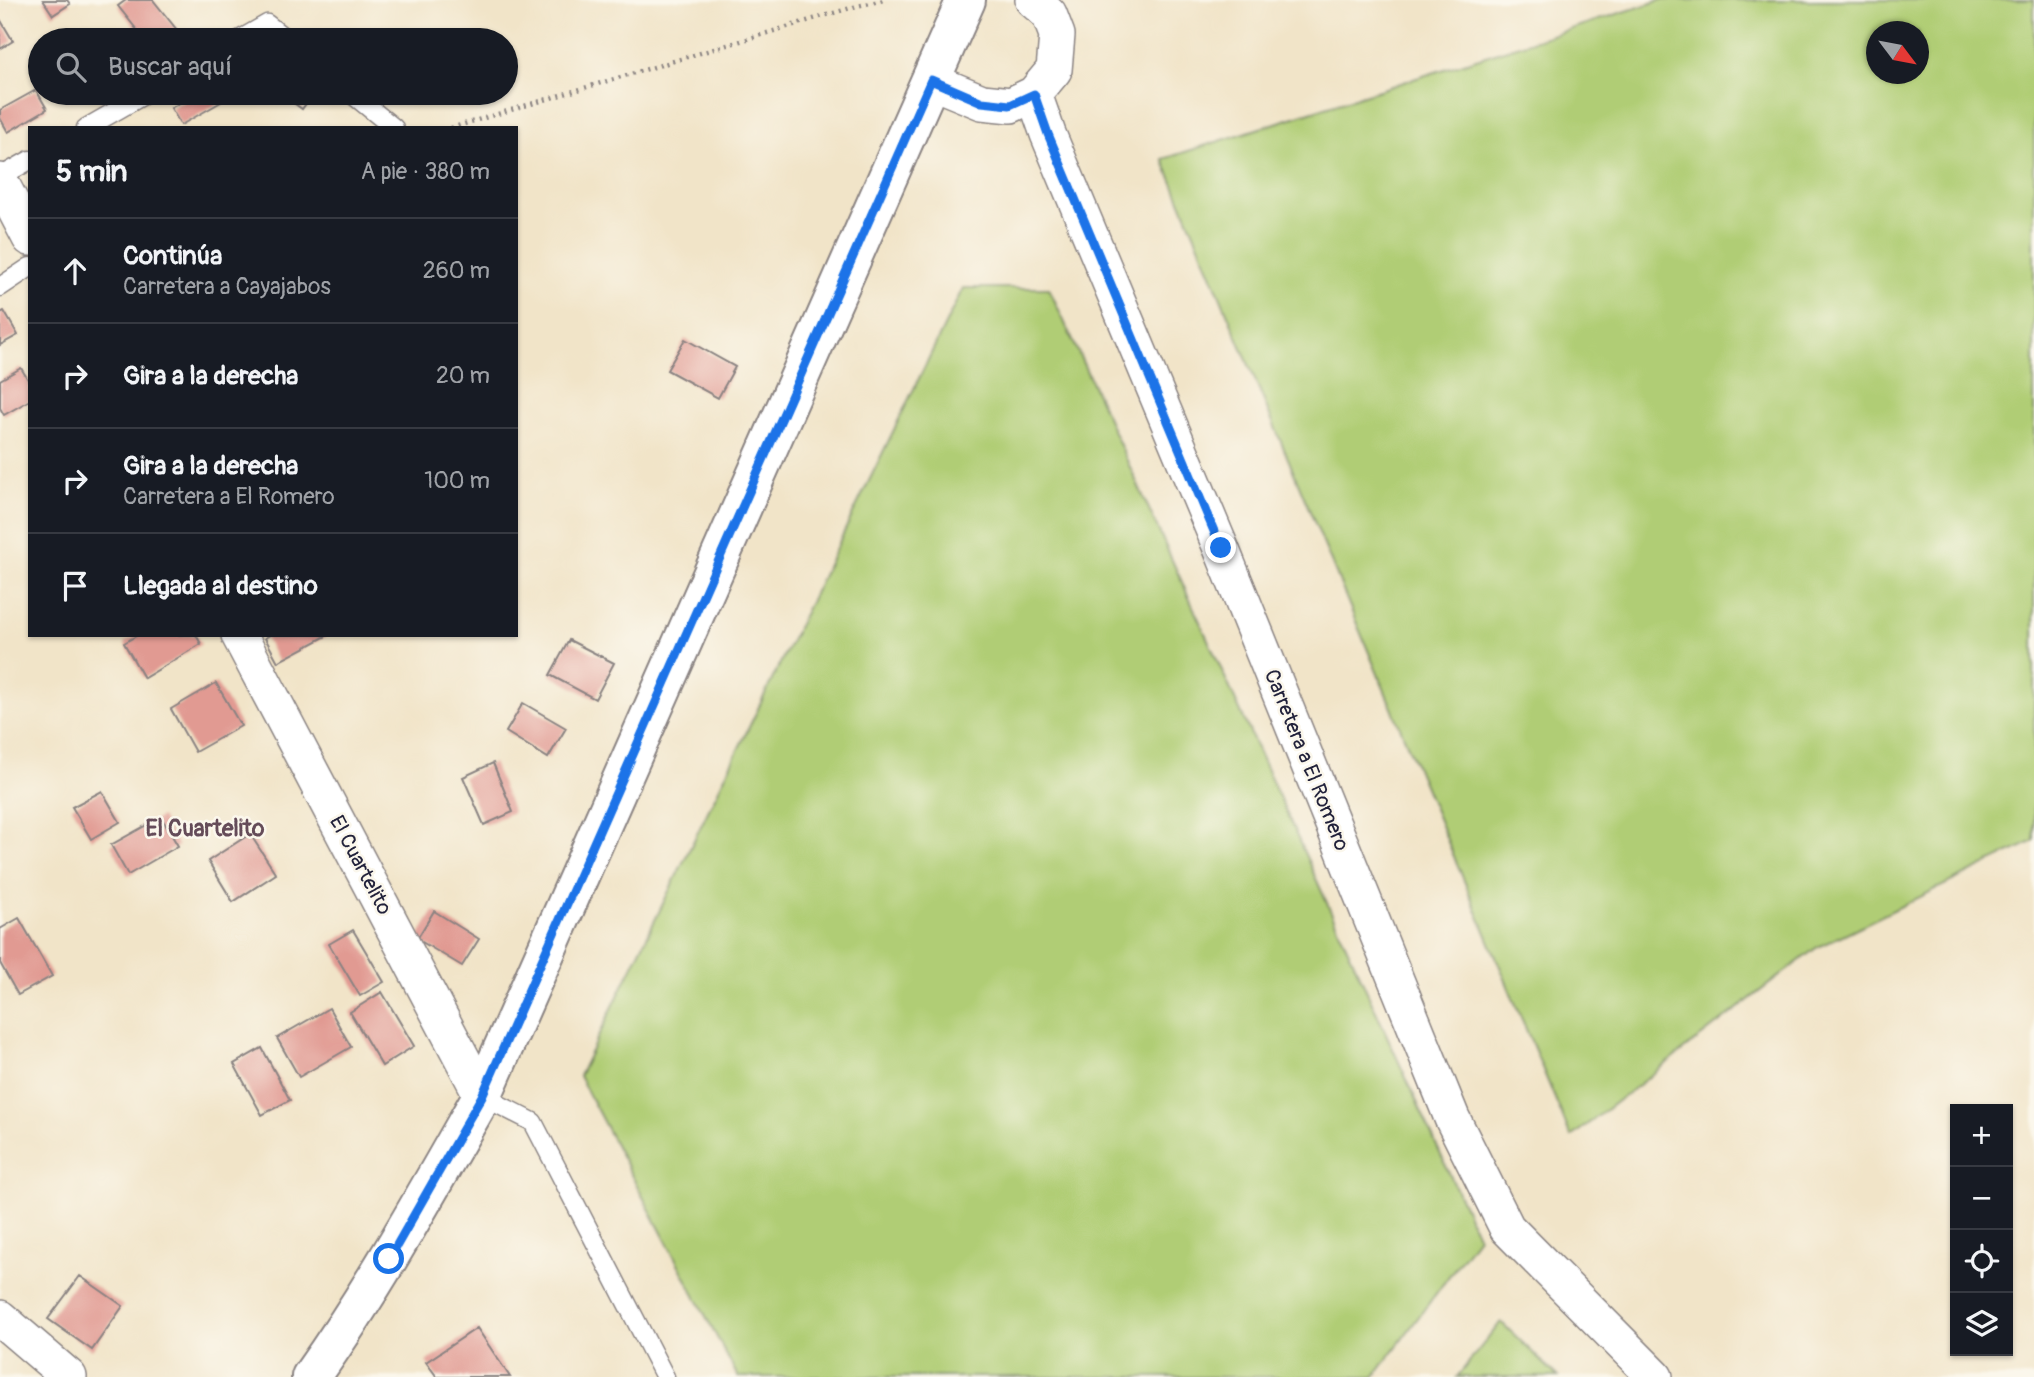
<!DOCTYPE html>
<html lang="es">
<head>
<meta charset="utf-8">
<style>
  body { margin:0; font-family:Pangolin,sans-serif; background:#20242c; color:#f1f3f6 }
  .controls { position:absolute; right:21px; bottom:21px; display:grid; overflow:hidden; border-radius:0px; box-shadow:0 2px 5px #0004 }
  .controls button { width:63px; height:63px; display:grid; place-items:center; padding:0; border:0; border-bottom:2px solid #363941; background:#171b24; color:#f1f3f6; font:35px sans-serif }
  .compass { position:absolute; left:1866px; top:21px; width:63px; height:63px; border-radius:50%; background:#171b24; box-shadow:0 2px 5px #0004; rotate:122deg }
  .stop { position:absolute; width:21px; height:21px; margin:-16px; border:5px solid #1a73e8; border-radius:50%; background:#fff }
  .stop.end { background:#1a73e8; border-color:#fff; box-shadow:0 2px 7px #0008 }
  .list { margin:0; padding:0; list-style:none }
  h2 { display:flex; justify-content:space-between; align-items:center; height:91px; margin:0; padding:0 28px; font-size:30px }
  h2 small { font-size:23px; font-weight:400; color:#9ea1a6 }
  .list li { display:grid; grid-template-columns:46px 1fr auto; gap:21px; align-items:center; box-sizing:border-box; height:105px; padding:0 28px; border-top:2px solid #363941 }
  .list b { display:block; font-size:26px; white-space:nowrap }
  .list p { margin:0; font-size:23px; white-space:nowrap; color:#9ea1a6 }
  .list em { font-size:23px; font-style:normal; color:#9ea1a6 }
  .icon { flex:none; width:38px; height:38px; fill:none; stroke:currentColor; stroke-width:2; stroke-linecap:round; stroke-linejoin:round }
  .map { position:relative; flex:none; width:2034px; height:1377px; overflow:hidden }
  .search { position:absolute; background:#171b24; box-shadow:0 2px 5px #0004; left:28px; top:28px; width:490px; height:77px; display:flex; align-items:center; gap:18px; box-sizing:border-box; padding:0 24px; border-radius:38px; color:#9ea1a6; font-size:26px }
  .panel { position:absolute; background:#171b24; box-shadow:0 2px 5px #0004; left:28px; top:126px; width:490px; height:511px; border-radius:0px }
  .map>svg:first-child { display:block }
  .green { fill:#b0cd74; stroke:#697858; stroke-width:2; fill-rule:evenodd }
  .building { fill:#e19a92 }
  .lines { fill:none; stroke-linecap:round; stroke-linejoin:round }
  .service-casing { stroke:#8a8382; stroke-width:21 }
  .minor-casing { stroke:#8a8382; stroke-width:38 }
  .secondary-casing { stroke:#8a8382; stroke-width:42 }
  .path { stroke:#8a8382; stroke-width:4.5; stroke-dasharray:2 5; stroke-linecap:butt }
  .service { stroke:#fff; stroke-width:18 }
  .minor { stroke:#fff; stroke-width:35 }
  .secondary { stroke:#fff; stroke-width:38 }
  .route { stroke:#1a73e8; stroke-width:9 }
  .labels { text-anchor:middle; stroke-width:5; stroke-linejoin:round; paint-order:stroke }
  .street-label { font-size:21px; fill:#22223b; stroke:#fbf7ec }
  .neighbourhood-label { font-size:23px; font-weight:bold; fill:#654c59; stroke:#fbf7ec }
</style>
</head>
<body>
<div class="map">
<svg width="2034" height="1377" viewBox="0 0 2034 1377">
  <rect width="100%" height="100%" fill="#fbf7ec"/>
  <filter id="ink" filterUnits="userSpaceOnUse"><feTurbulence type="fractalNoise" baseFrequency=".0143" numOctaves="2"/><feDisplacementMap in="SourceGraphic" scale="14" xChannelSelector="R" yChannelSelector="G"/><feConvolveMatrix kernelMatrix="1 2 1 2 8 2 1 2 1" color-interpolation-filters="sRGB"/></filter>
  <filter id="wash" filterUnits="userSpaceOnUse"><feTurbulence type="fractalNoise" baseFrequency=".00686" numOctaves="4" result="noise"/><feDisplacementMap in="SourceGraphic" scale="28" xChannelSelector="R" yChannelSelector="G"/><feGaussianBlur stdDeviation="1.57" result="paint"/><feColorMatrix in="noise" values="0 0 0 0 0 0 0 0 0 0 0 0 0 0 0 0 0 1.4 0 .05"/><feComposite in="paint" operator="in"/></filter>
  <g filter="url(#wash)">
    <rect width="100%" height="100%" fill="#f1e4c8"/>
    <path class="green" d="M1661,0H2034V841L1816,948L1571,1137L1163,159ZM1876,32H1918V74H1876Z
      M963,288H1049L1478,1237L1374,1377H738L579,1076Z
      M1501,1322L1558,1377H1457Z"/>
    <g id="blocks">
      <path class="building" d="M43,0H67L70,4L53,15Z
        M126,0H153L185,40H145L118,6Z
        M0,19L13,41L0,49Z
        M36,90L47,109L8,132L0,118V110Z
        M197,93H225L228,98L181,125L171,108Z
        M280,93H314L302,109Z
        M4,311L18,335L0,345V313Z
        M685,339L735,367L718,398L667,370Z
        M21,368L30,383V400L4,415L0,408V380Z
        M138,635H196L201,644L144,678L124,643Z
        M270,635H328L278,662L265,638Z
        M569,640L614,663L595,699L550,675Z
        M216,683L241,726L195,752L171,709Z
        M523,703L566,728L548,758L506,732Z
        M493,763L513,812L484,825L463,777Z
        M102,791L120,822L91,839L72,807Z
        M161,817L178,846L128,875L111,845Z
        M250,834L276,874L233,902L208,861Z
        M434,911L479,939L462,966L417,939Z
        M19,918L52,976L18,995L0,963V929Z
        M353,930L384,982L360,996L329,944Z
        M382,992L414,1046L382,1066L350,1012Z
        M329,1008L351,1047L299,1077L277,1038Z
        M262,1048L290,1100L262,1115L234,1064Z
        M80,1276L123,1306L92,1350L48,1319Z
        M477,1328L510,1377H437L426,1362Z"/>
    </g>
  </g>
  <g filter="url(#ink)">
    <use href="#blocks" fill-opacity="0" stroke="#8a8382" stroke-width="2"/>
    <g class="lines">
      <defs>
        <path id="service" d="M239,40L267,24L287,40
          M351,93L394,128
          M86,128L147,93
          M0,177L30,160
          M0,287L30,267
          M482,1096L533,1122L665,1377"/>
        <path id="minor" d="M931,81L982,102L1011,105L1034,94L1054,70L1057,35L1049,14L1033,0
          M1034,94L1048,134L1221,548L1452,1118L1507,1228L1655,1377
          M0,181L30,238
          M239,635L482,1096
          M0,1318L69,1377"/>
        <path id="secondary" d="M311,1377C375,1287 428,1191 482,1096L966,0"/>
      </defs>
      <use href="#service" class="service-casing"/>
      <use href="#minor" class="minor-casing"/>
      <use href="#secondary" class="secondary-casing"/>
      <path class="path" d="M451,128L857,6L884,0"/>
      <use href="#service" class="service"/>
      <use href="#minor" class="minor"/>
      <use href="#secondary" class="secondary"/>
    </g>
  </g>
  <g class="lines" filter="url(#ink)">
    <path class="route" d="M389,1259L482,1096L931,80L982,102L1010,105L1034,94L1048,134L1221,548"/>
  </g>
  <g class="labels">
    <g class="street-label">
      <text transform="translate(1307 760) rotate(68)" y="7">Carretera a El Romero</text>
      <text transform="translate(361 865) rotate(62)" y="7">El Cuartelito</text>
    </g>
    <g class="neighbourhood-label">
      <text x="205" y="836">El Cuartelito</text>
    </g>
  </g>
</svg>
<div class="controls">
<button>+</button>
<button>−</button>
<button><svg class="icon" aria-label="locate" viewBox="0 0 24 24"><circle cx="12" cy="12" r="6"/><path d="M12 2v4M12 18v4M2 12h4M18 12h4"/></svg></button>
<button><svg class="icon" aria-label="layers" viewBox="0 0 24 24"><path d="M12 4l9 5-9 5-9-5zM3 14l9 5 9-5"/></svg></button>
</div>
<svg class="compass" viewBox="-18 -18 36 36"><path d="M0-13l5 13h-10z" fill="#e53935"/><path d="M0 13l5-13h-10z" fill="#9ea1a6"/></svg>
<div class="stop" style="left:389px;top:1259px"></div>
<div class="stop end" style="left:1221px;top:548px"></div>
<div class="search"><svg class="icon" aria-label="search" viewBox="0 0 24 24"><circle cx="10" cy="10" r="6"/><path d="M15 15l6 6"/></svg>Buscar aquí</div>
<section class="panel">
<h2>5 min<small>A pie · 380 m</small></h2>
<ul class="list">
<li><svg class="icon" aria-label="ahead" viewBox="0 0 24 24"><path d="M12 20V5M6 11l6-6 6 6"/></svg><div><b>Continúa</b><p>Carretera a Cayajabos</p></div><em>260 m</em></li>
<li><svg class="icon" aria-label="right" viewBox="0 0 24 24"><path d="M7 20v-9h11M14 6l5 5-5 5"/></svg><div><b>Gira a la derecha</b></div><em>20 m</em></li>
<li><svg class="icon" aria-label="right" viewBox="0 0 24 24"><path d="M7 20v-9h11M14 6l5 5-5 5"/></svg><div><b>Gira a la derecha</b><p>Carretera a El Romero</p></div><em>100 m</em></li>
<li><svg class="icon" aria-label="arrive" viewBox="0 0 24 24"><path d="M6 21V4h12l-3 4 3 4H6"/></svg><div><b>Llegada al destino</b></div></li>
</ul>
</section>
</div>
</body>
</html>
